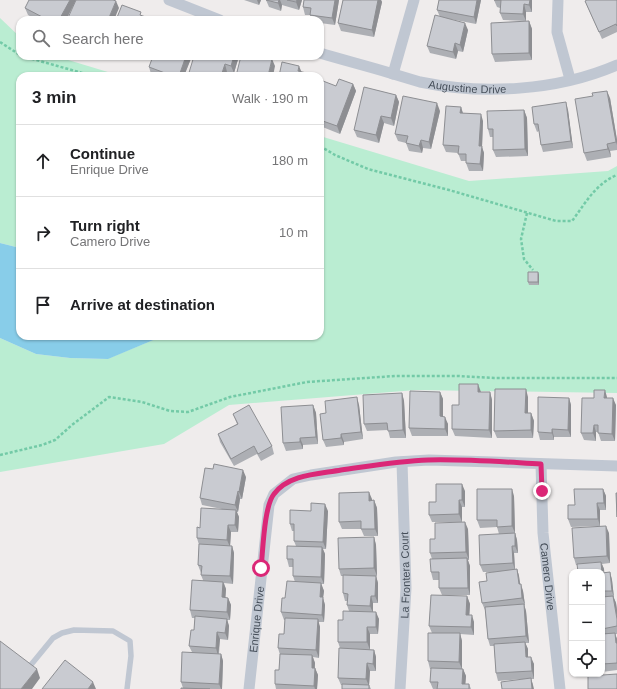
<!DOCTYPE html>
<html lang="en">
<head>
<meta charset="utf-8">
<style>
  body { margin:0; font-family:Helvetica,sans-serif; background:#f6f6f6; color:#202124 }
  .controls { position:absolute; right:12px; bottom:12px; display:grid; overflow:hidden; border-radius:8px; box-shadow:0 1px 3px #0004 }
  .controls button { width:36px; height:36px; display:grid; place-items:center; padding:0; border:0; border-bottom:1px solid #e0e0e0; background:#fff; color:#202124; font:20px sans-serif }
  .stop { position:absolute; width:12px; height:12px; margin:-9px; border:3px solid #db2777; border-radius:50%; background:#fff }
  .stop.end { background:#db2777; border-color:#fff; box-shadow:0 1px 4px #0008 }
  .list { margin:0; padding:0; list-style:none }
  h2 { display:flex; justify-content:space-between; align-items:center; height:52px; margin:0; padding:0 16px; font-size:17px }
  h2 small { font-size:13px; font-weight:400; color:#757577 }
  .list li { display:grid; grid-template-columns:26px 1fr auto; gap:12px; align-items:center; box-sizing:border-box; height:72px; padding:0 16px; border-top:1px solid #e0e0e0 }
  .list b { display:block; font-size:15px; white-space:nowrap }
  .list p { margin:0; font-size:13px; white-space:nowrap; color:#757577 }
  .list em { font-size:13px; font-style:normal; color:#757577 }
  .icon { flex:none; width:22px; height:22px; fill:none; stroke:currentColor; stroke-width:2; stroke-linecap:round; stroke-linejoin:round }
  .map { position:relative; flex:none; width:617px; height:689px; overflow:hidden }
  .search { position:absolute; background:#fff; box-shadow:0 1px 3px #0004; left:16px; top:16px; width:308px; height:44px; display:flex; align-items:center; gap:10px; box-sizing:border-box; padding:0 14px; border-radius:12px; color:#757577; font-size:15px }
  .panel { position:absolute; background:#fff; box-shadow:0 1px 3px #0004; left:16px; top:72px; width:308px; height:268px; border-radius:12px }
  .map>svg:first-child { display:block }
  .green { fill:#baedd2 }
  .water { fill:#88cde9 }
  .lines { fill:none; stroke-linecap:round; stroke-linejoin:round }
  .path { stroke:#73caa7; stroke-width:2.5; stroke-dasharray:3 2; stroke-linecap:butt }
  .service { stroke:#c0c7d2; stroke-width:5.5 }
  .minor { stroke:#c0c7d2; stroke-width:11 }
  .wall { fill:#adafb4 }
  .shaded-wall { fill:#8d8e92 }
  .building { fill:#c9cbd1; stroke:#8d8e92 }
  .route { stroke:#db2777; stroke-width:5 }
  .labels { text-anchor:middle; stroke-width:3; stroke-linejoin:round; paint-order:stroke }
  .street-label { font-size:11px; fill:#454e59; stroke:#fff }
</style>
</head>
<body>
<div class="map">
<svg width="617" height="689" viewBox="0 0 617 689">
  <rect width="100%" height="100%" fill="#efecec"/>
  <path class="green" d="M0,18L20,37V56H55L121,76H20V248L0,243Z
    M320,136L469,181L608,171L617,166V393L416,390L229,405L164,444L0,472V338L36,354L70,358L107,359L163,336H320Z"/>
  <path class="water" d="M0,243L20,248V336H163L108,359L70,358L36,354L0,338Z"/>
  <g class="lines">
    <path class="path" d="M0,42L20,55
      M22,56L93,76
      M320,146L335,155L368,169L449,190L556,221H572C585,204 595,184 617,175
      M527,213L521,239L524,259L533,270
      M0,455L42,445L55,440L72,425L109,397L142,402L170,411L188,412L230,397L307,382L395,376H458L494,378H617"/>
    <path class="service" d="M30,666L53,638L62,633L74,630L113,631L130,641L131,656L127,689"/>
    <g class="minor">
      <path d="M169,0L220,20"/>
      <path d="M558,0L557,32L570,79"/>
      <path id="s1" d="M320,53C343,60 367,66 390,73C400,76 410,79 420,82C483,95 557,91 617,65"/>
      <path d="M393,74L414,0"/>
      <path id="s2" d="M541,464L543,533L560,689"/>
      <path id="s3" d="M249,689L269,505L274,494L293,479L311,475L396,462L429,460L617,466"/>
      <path id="s4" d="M400,689L406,588L402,462"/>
    </g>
  </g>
  <path class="wall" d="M76,0L66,20H37L28,15L25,8Z
    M244,0H261L259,5Z
    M266,0H302L299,10L282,5L281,11L269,7Z
    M304,0H339L335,25L320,23V20H312L310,15H305L303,7Z
    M343,0H381L382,2L374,37L341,31L338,23Z
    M439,0H481L476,24L450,19L468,30L463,52L458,51L456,59L430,53L427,46L440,17L437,10Z
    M494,0H532V12H526V21L503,20L500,13V8L497,7Z
    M617,0V32L602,39L588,8L585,1Z
    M529,21L532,29V60L495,62L492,54Z
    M122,56H133L132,59Z
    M139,56H146L145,58Z
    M192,56L184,76H155L151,74L149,67Z
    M194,56H239L234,73L227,72Z
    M353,84L356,91L340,134L320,126V89Z
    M396,95L399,102L394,126L384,123L379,143L357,137L354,130Z
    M610,98L617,140V150L610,151L611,157L587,161L584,153Z
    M461,107L463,113L483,121L482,147L484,153L483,171H469L466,163V161H461L458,153L446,152L443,145Z
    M524,110L527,118L528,156L496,157L493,150V137H490L488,129Z
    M568,110L573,148L543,152L541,145L539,131L537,132L534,124Z
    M440,111L431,149L423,148L422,153L409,151L406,143L398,141L395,134Z
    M538,272L539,275V285H529L528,282Z
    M440,392L443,399V417L448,424V436H412L409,428Z
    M481,392H490L492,400V438L455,436L452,429L459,405Z
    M402,393L404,401L406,438H390L388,430L367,431L364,424Z
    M528,397V413H531L534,421L533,438H497L494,431Z
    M607,397V398L616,405L615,441H601L598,432H596V441L584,440L581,433L594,398Z
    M569,398L571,405V437H554V440H540L538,432Z
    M313,405L316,413L318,444L303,445V449L286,451L283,443Z
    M359,405L363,439L344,442V445L326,447L323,440L326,413Z
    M233,414L272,446L274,454L261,461L257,454L234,466L220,442L218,434L237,424Z
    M246,477L242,499H240L238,512H237L239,517L238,532H231L230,546H232L234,553L233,584L224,583L226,589L225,598H228L231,605L230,620H227L229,626L228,640L220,639L219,654H221L223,661L222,689H181L183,688L181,682L192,652L189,646L194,630L195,618H192L190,610L203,580L201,575V573L198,565L199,545L197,538L200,528L222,509L202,505L200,498Z
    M603,489L606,496V510H600V526L571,527L568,519L575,505Z
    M465,491V507H462V522H432L429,515Z
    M514,496L515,533L517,540L518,553H514L515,569H517L519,576L520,584L523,591L525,605H524L526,611L529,643H525L528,649V657L534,664V679H531L533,685L521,679L498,681L496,673L494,646H490L488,639L485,610L482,603L487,581L493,572H483L480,565L499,534L497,527L480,528L477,520Z
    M372,499V501L374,500L377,508L378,536H364L361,529H342L339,522Z
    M311,511H328L326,549H323L325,554L324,584H321L324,591L323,598L325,605L324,622H318L320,627L319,658L313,657L315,663V668L318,675L317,689H276L275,684L279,670L280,655L278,648L284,634L285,620H284L281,612L285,598L295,582L293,576V567H289L287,559L296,546L294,541V531H292L290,524Z
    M468,529L469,560H468L470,566V595H442L439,588V580H433L431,572L432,559L430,553L435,539Z
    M609,533L610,563L602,564L604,569V573L610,572L612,580L614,598L616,603L617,610V634H615L617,639V670L602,672V572L576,565L574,558Z
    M374,537L376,545L377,576H367H376L378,583V603H373V612L379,619L378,634H370V650H374L376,657V671H370L369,685L371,689H342V685H341L338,678L340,648L338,642L343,620L349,611L347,605V601H345L343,593V576H341L339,569Z
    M467,596L470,604L469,615L474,622V635L460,634L462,641V669H463L466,676L465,684H469L471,689H433L430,682L431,669H430L428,661L432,633L429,626Z"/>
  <path class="shaded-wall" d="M70,0H76L66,20H59Z
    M257,0H261L259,5Z
    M279,0H280L282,5L281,11L278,3Z
    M297,0H302L299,10L296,2Z
    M335,0H339L335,25L332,18Z
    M378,0H381L382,2L374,37L372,30Z
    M477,0H481L476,24L474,17Z
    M530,0H532V12L529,5Z
    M116,1L119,8L114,20H108Z
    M524,4L526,12V21L523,14Z
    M529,21L532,29V60L529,53Z
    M465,23L468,30L463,52L460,45Z
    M455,43L458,51L456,59L453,52Z
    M186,56H192L184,76H179Z
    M234,56H239L234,73L231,66Z
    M272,59L275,66L273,76H268Z
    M225,64L227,72L226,76H221Z
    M299,66L302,73L298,71Z
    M353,84L356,91L340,134L337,126Z
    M607,91L610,98L617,140V145L616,142Z
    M396,95L399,102L394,126L391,118Z
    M566,102L568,110L573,148L571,141Z
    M437,103L440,111L431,149L429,142Z
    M461,107L463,114L460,113Z
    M524,110L527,118L528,156L525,149Z
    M481,114L483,121L482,147L484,153L483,171L480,164L479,146Z
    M381,116L384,123L379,143L376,135Z
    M421,140L423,148L422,153L419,146Z
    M607,144L610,151L611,157L608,149Z
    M538,272L539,275V285L538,282Z
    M478,384L481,392V400L478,392Z
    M526,389L528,397V420L525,413Z
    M605,390L607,397V405L604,398Z
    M440,392L443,399V424L440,416Z
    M490,392L492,400V438L489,430Z
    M402,393L404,401L406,438L403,430Z
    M357,397L359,405L363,439L361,432Z
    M569,398L571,405V437L568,430Z
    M613,398L616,405L615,441L612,434Z
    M313,405L316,413L318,444L316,437Z
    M531,413L534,421L533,438L531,430Z
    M445,417L448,424V436L445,429Z
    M594,425L596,432V441L593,433Z
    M552,429L554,437V440L552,433Z
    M341,434L344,442V445L341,438Z
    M300,438L303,445V449L300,442Z
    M243,470L246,477L242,499L239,492Z
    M462,484L465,491V507L462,500Z
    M512,489L514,496L515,533L512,526Z
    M603,489L606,496V510L604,503Z
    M238,491L240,499L238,512L235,505Z
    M369,492L372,499V508L369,501Z
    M374,500L377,508L378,536L375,529Z
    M459,500L462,507V522L459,514Z
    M597,503L600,510V526L598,519Z
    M325,504L328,511L326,549L323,542Z
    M236,510L239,517L238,532L235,525Z
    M465,522L468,529L469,560L466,552Z
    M228,525L231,532L230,547L227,540Z
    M606,526L609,533L610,563L607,556Z
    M515,533L517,540L518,553L515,546Z
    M374,537L376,545L377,576L374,568Z
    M232,546L234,553L233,584L230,576Z
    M512,546L514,553L515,571L513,563Z
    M322,547L325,554L324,584L321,577Z
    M467,558L470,566V595L468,588Z
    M601,562L604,569L605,581L602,573Z
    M517,569L519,576L521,592L519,584Z
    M610,572L612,580L614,598L612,591Z
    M376,576L378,583V603L375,596Z
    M223,582L226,589L225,605L222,597Z
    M321,583L324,591L323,598L325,605L324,622L322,615L320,597Z
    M521,584L523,591L525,605L522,598Z
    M371,596L373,603V613L370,606Z
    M467,596L470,604L469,622L466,615Z
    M613,596L616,603L617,610V619Z
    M228,598L231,605L230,620L227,612Z
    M524,604L526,611L529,643L526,636Z
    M376,612L379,619L378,634L376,627Z
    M472,615L474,622V635L471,627Z
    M227,619L229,626L228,640L225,633Z
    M318,619L320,627L319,658L316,650Z
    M367,627L370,634V650L367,642Z
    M217,632L220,639L218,656L216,648Z
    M460,633L462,641V669L459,662Z
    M615,633L617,639V646L616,643Z
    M525,642L528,649V664L526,657Z
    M374,650L376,657V671L373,664Z
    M221,654L223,661L222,689H221L219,684Z
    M312,655L315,663L314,675L312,668Z
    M531,657L534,664V679L532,671Z
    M367,663L370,671L369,686L366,679Z
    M315,668L318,675L317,689H315L314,686Z
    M37,669L40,678L32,689H21Z
    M463,669L466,676L465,689L462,684Z
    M531,678L533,685L534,689H532Z
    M93,682L96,689H88Z"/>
  <path class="building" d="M29,0H70L59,20H48L25,8Z
    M76,0H113L116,1L108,20H67Z
    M266,0H279L278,3Z
    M287,0H297L296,2Z
    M304,0H335L332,18L310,15L311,8L303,7Z
    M343,0H378L372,30L338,23Z
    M439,0H477L474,17L437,10Z
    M494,0H530L529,5L524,4L523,14L500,13L501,0Z
    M587,0H617V26L616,24L599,32L585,1Z
    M122,5L141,12L140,15L154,20H116Z
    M435,15L465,23L460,45L455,43L453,52L427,46Z
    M529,21V53L492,54L491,23Z
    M153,56H186L179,76H173L149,67Z
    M194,56H234L231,66L225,64L221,76H188Z
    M241,56H260L272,59L268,76H236Z
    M282,62L299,66L298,71L315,75V76H279Z
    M339,79L353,84L337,126L320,120V89L323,81L336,86Z
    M364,87L396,95L391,118L381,116L376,135L354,130Z
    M607,91L616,142L607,144L608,149L584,153L575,99L593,96L592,93Z
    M403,96L437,103L429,142L421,140L419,146L406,143L408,136L395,134Z
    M566,102L571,141L541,145L538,124H534L532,107Z
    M446,106L461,107L460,113L481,114L479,146H482L480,164L466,163V154H458L459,146L443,145Z
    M524,110L525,149L493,150V129H488L487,111Z
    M528,272H538V282H528Z
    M459,384H478V392H490L489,430L452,429V405H459Z
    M495,389H526L525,413H531V430L494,431Z
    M594,390H605L604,398H613L612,434L598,433V425H594L593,433H581L582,398H594Z
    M410,391L440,392V416L445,417V429L409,428Z
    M402,393L403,430L388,431L387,423L364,424L363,395Z
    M357,397L361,432L341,434V438L323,440L320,414L326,413L325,401Z
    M538,397L569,398L568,430L552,429V433L538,432Z
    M249,405L272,446L258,454L254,446L231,459L218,434L238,424L233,414Z
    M313,405L316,437L300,438V442L283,443L281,407Z
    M214,464L243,470L239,492L238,491L235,505L200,498L205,468L213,469Z
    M436,484H462V500H459V514L429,515V502H436Z
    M477,489H512V526L497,527V520H477Z
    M574,489H603L604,503H597L598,519H568V505H575Z
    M369,492V501L374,500L375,529H361V521L339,522V493Z
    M616,493H617V517Z
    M311,503L325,504L323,542L294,541V524H290V510L311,511Z
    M201,508L236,510L235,525H228L227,540L197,538V527L200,528Z
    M465,522L466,552L430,553V539H435V523Z
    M606,526L607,556L574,558L572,528Z
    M515,533V546H512L513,563L480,565L479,535Z
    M374,537V568L339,569L338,538Z
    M199,544L232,546L230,576L201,575L202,566L198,565Z
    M287,546L322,547L321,577L293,576V559H287Z
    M467,558L468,588H439V572H431L430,559Z
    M601,562L602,573L610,572L612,591H602V572H578L577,564Z
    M517,569L519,584H521L522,598L482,603L479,582L487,581L486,573Z
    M343,575L376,576L375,596H371L370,606L347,605L348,594L343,593Z
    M192,580L223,582L222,597L228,598L227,612L190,610Z
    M287,581L321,583L320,597H323L322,615L281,612L282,598H285Z
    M431,595L467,596L466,615H472L471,627L429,626Z
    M613,596L617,619V626L602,629V597Z
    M524,604L526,636L488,639L485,607Z
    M343,611L376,612V627H367V642H338V620H343Z
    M195,616L227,619L225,633L217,632L216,648L189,646L191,630H194Z
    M285,618L318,619L316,650L278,648L279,634H284Z
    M428,633H460L459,662L428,661Z
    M615,633L616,643H617V663L602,664V634Z
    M0,641L37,669L21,689H0Z
    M525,642L526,657H531L532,671L496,673L494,644Z
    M339,648L374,650L373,664L367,663L366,679L338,678Z
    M182,652L221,654L219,684L181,682Z
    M280,654L312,655V668H315L314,686L275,684V670H279Z
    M65,660L93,682L88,689H42Z
    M431,668L463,669L462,684H469V689H437L438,682H430Z
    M617,674V689H588V676Z
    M531,678L532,689H502L501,682Z
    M342,684L369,685V689H342Z
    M181,688L210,689H181Z"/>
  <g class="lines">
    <path class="route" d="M261,568C263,551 264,506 274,494C289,474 319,474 341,470C370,466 399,461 428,460C466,459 504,462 541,464L542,491"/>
  </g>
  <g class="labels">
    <g class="street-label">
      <text dy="4" stroke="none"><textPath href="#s1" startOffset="152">Augustine Drive</textPath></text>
      <text dy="4" stroke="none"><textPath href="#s4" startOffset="114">La Frontera Court</textPath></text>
      <text dy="4" stroke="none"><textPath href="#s2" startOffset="113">Camero Drive</textPath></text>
      <text dy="4" stroke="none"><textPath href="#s3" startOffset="70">Enrique Drive</textPath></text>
    </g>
  </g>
</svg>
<div class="controls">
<button>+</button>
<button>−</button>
<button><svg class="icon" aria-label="locate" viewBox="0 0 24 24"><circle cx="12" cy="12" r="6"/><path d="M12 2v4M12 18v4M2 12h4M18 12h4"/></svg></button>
</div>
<div class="stop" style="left:261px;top:568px"></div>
<div class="stop end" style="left:542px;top:491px"></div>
<div class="search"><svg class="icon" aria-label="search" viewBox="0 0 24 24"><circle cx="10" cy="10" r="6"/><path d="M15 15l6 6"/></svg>Search here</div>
<section class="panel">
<h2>3 min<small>Walk · 190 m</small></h2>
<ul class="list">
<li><svg class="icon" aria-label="ahead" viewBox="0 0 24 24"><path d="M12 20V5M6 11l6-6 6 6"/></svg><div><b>Continue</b><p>Enrique Drive</p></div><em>180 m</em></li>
<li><svg class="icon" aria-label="right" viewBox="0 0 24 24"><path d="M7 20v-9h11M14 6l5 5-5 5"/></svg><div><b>Turn right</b><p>Camero Drive</p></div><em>10 m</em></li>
<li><svg class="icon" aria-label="arrive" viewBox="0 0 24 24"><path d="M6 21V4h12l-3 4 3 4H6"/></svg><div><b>Arrive at destination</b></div></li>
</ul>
</section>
</div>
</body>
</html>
